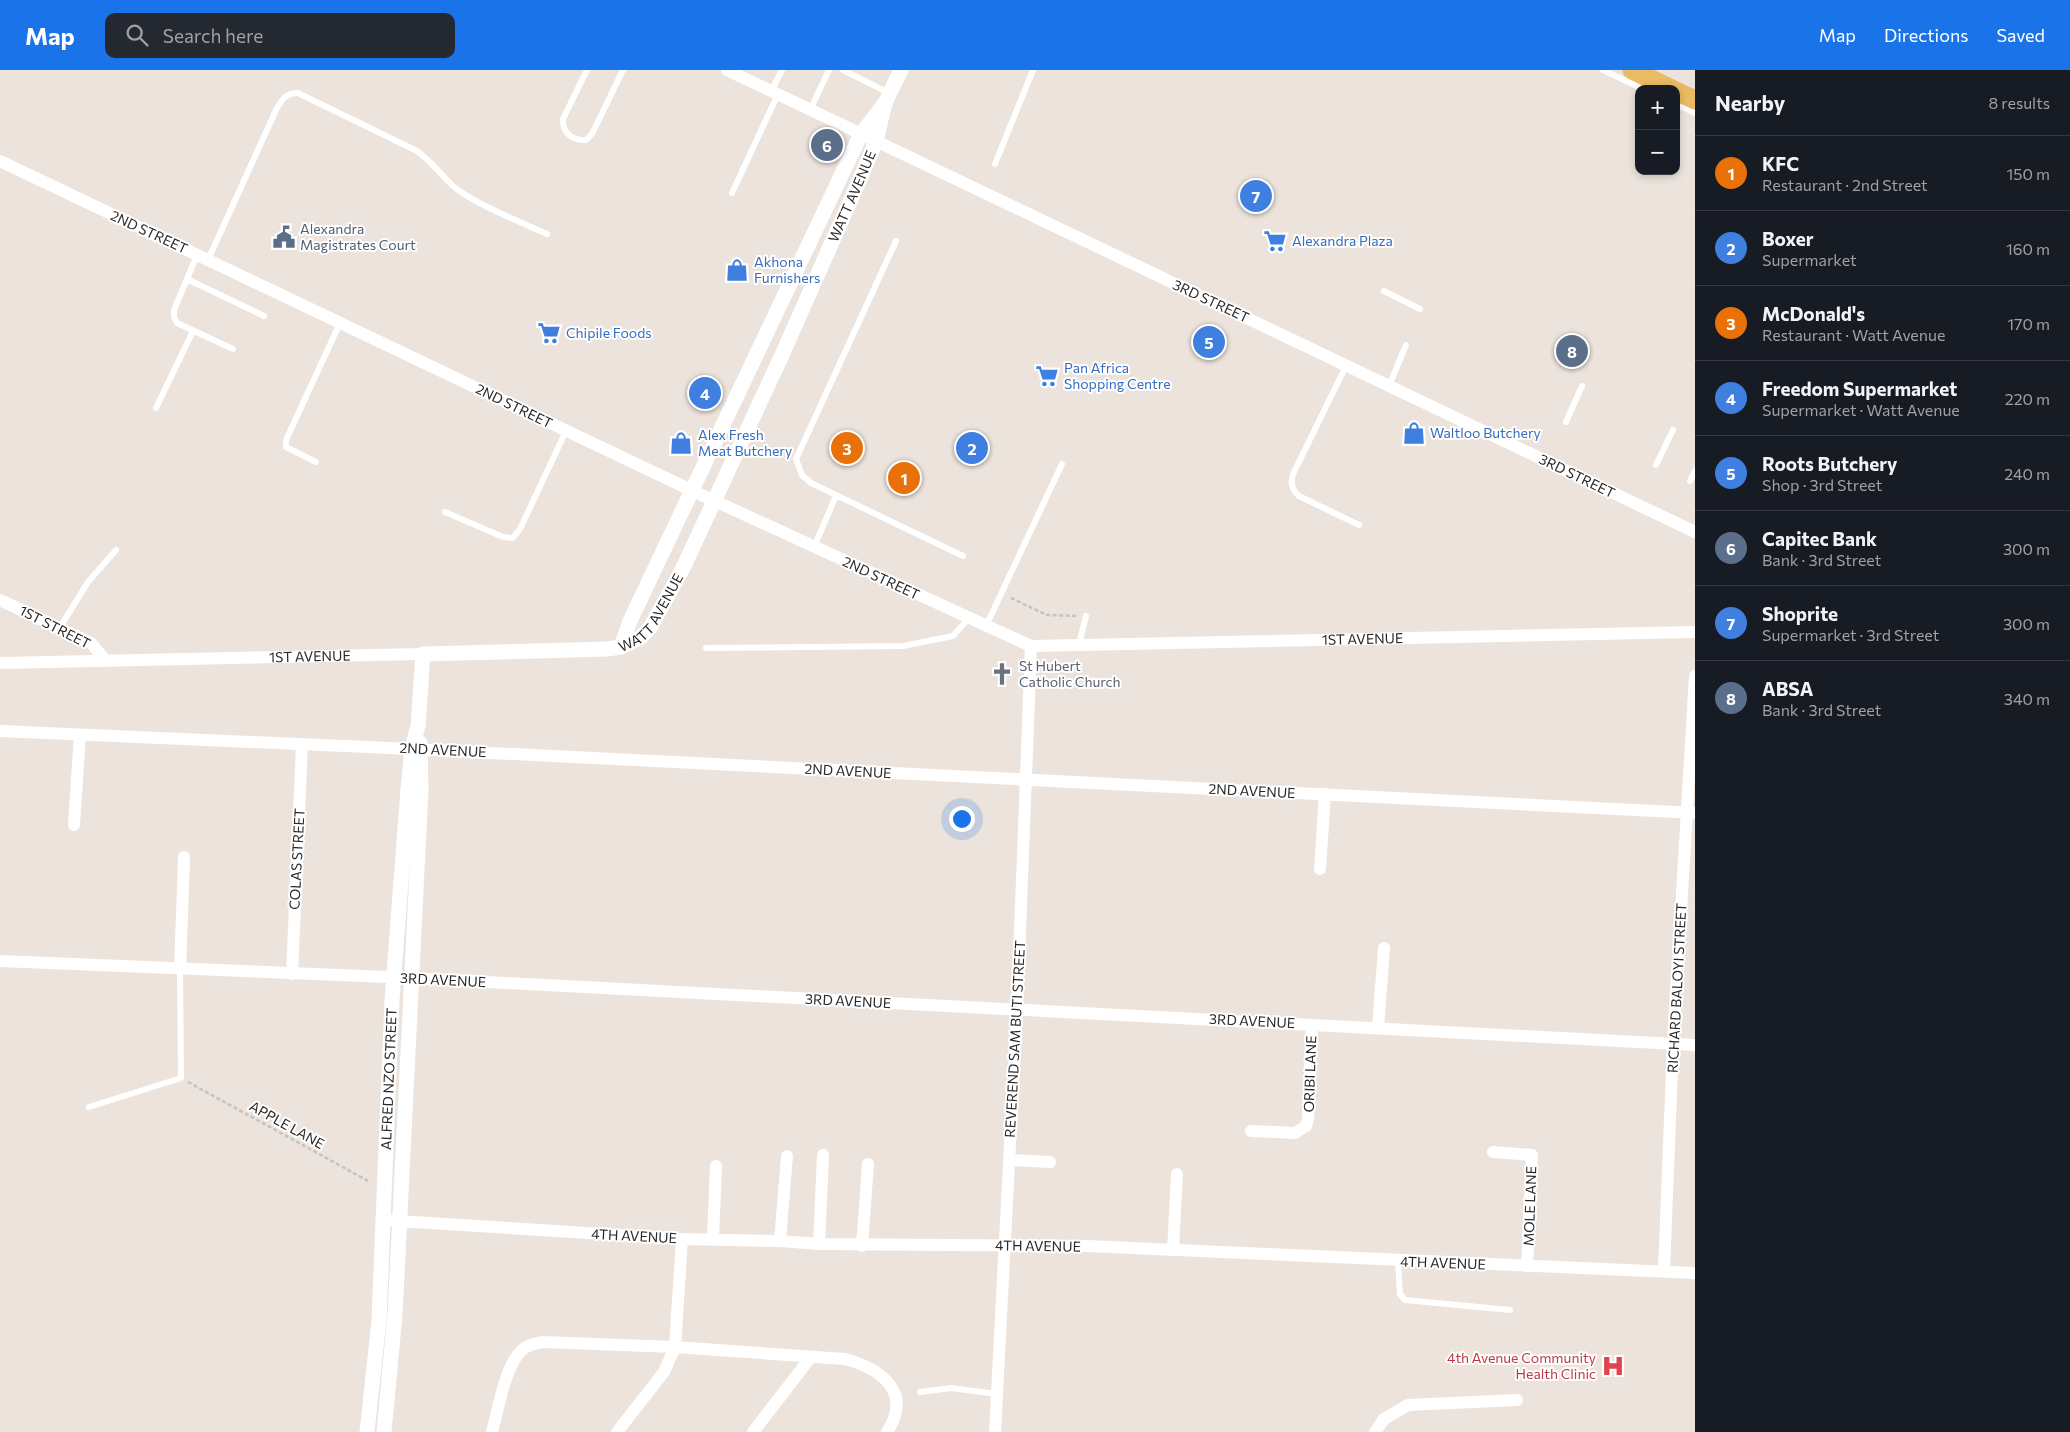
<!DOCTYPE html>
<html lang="en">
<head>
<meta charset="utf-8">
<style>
  body { margin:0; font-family:Commissioner,sans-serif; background:#242831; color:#f1f3f6 }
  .controls { position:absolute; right:15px; top:15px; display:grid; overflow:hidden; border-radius:10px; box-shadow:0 2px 8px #0003 }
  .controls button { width:45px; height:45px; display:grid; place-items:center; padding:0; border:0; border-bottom:1px solid #363941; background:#171b24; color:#f1f3f6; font:25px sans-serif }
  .you { position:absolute; left:961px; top:748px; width:18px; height:18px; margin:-12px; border:4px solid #fff; border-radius:50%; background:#1a73e8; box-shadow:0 0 0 8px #1a73e833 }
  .badge { display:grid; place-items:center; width:32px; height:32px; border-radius:50%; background:#1a73e8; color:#fff; font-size:16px; font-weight:700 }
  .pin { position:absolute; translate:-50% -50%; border:2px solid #fff; box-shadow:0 1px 5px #0006 }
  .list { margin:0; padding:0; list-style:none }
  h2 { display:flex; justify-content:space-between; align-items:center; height:65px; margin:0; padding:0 20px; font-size:21px }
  h2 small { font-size:16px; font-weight:400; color:#9ea1a6 }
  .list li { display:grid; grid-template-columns:32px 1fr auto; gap:15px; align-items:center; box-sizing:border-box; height:75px; padding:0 20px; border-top:1px solid #363941 }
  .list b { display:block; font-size:19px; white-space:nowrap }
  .list p { margin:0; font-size:16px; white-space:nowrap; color:#9ea1a6 }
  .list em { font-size:16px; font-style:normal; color:#9ea1a6 }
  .icon { flex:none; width:28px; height:28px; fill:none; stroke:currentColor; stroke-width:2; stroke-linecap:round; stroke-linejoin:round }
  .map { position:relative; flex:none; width:1695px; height:1362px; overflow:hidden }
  header { display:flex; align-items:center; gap:30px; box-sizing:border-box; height:70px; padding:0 25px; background:#1a73e8; color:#fff }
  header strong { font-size:24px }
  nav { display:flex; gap:28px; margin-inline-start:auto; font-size:18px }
  .search { width:350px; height:45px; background:#242831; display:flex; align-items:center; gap:12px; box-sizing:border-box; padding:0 18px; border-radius:10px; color:#9ea1a6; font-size:19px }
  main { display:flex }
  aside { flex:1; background:#171b24 }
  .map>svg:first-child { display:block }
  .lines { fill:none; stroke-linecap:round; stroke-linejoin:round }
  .path { stroke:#c3c3c3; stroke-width:2.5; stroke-dasharray:4 2.5; stroke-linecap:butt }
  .service { stroke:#fff; stroke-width:6 }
  .minor { stroke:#fff; stroke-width:12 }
  .tertiary { stroke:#fff; stroke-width:15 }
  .primary { stroke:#e9bb62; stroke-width:19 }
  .labels { text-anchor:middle; stroke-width:4; stroke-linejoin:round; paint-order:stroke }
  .street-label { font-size:14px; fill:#292929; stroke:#fff }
  .service-label { font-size:14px; fill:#4e5e75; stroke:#fff; text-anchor:start }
  .shop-label { font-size:14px; fill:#366cbe; stroke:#fff; text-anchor:start }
  .worship-label { font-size:14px; fill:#5b616d; stroke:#fff; text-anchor:start }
  .health-label { font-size:14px; fill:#be3a42; stroke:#fff; text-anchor:end }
</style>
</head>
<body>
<header>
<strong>Map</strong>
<div class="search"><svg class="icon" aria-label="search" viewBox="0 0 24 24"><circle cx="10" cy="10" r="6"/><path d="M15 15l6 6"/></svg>Search here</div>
<nav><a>Map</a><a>Directions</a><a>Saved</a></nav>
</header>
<main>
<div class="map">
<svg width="1695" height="1362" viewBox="0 0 1695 1362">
  <rect width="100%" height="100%" fill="#ebe3dc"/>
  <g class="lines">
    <path class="path" d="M1011,528L1047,545L1077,546
      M188,1012L370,1112"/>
    <path class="service" d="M587,0L563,49C562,62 572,71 586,70L592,64L623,0
      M843,0L889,23
      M1603,0L1643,19
      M771,21L782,0
      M1676,34L1695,43
      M810,40L829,0
      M995,94L1033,0
      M732,123L778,24
      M896,171L796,389L802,405L811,413L963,486
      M197,185L174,240V247L177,253L233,279
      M208,190L276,40C282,30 285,23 298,23L417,81C431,91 440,104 453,116C474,134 521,152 547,164
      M187,209L264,246
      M1384,221L1420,239
      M1346,296L1294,402C1290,411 1291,419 1299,426L1359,455
      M1389,316L1406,275
      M156,338L193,261
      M1566,352L1582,316
      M316,392L286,377V370L340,253
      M1656,395L1673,360
      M1690,411L1695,401
      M445,442L503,467L513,468L520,459L566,361
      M814,477L836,426
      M986,556L1062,394
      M59,559L88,512L116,480
      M1079,574L1086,546
      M706,578L903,576L953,566L969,548
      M89,1037L181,1008L180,899
      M1398,1191L1400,1224L1405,1230L1510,1240
      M920,1322L951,1318L997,1324"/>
    <g class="minor">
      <path d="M727,0L1695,462"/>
      <path id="s1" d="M0,91L693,421L1031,576L1695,562"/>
      <path d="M0,530L91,573L105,590"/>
      <path id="s2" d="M0,593L423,584"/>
      <path d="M0,661L412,679L1695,743"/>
      <path d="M74,755L80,665"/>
      <path d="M1320,799L1325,724"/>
      <path d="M0,891L411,908L1695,975"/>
      <path d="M180,899L184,787"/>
      <path d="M292,904L302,674"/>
      <path d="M1378,958L1384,878"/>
      <path d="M1251,1061L1295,1063L1306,1056L1308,1049L1312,955"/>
      <path d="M1493,1082L1532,1085L1527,1196"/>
      <path d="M1010,1090L1050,1092"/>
      <path d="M382,1150L682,1169L780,1171L819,1174L1087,1176L1695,1203"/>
      <path d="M713,1169L716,1096"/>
      <path d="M780,1171L787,1086"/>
      <path d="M819,1174L823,1085"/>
      <path d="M862,1176L868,1094"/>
      <path d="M1173,1180L1177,1104"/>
      <path d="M1664,1200L1673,974L1695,606"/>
      <path d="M492,1362C498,1340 505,1297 521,1281C526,1275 535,1274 542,1272L675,1277L845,1289C882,1299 913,1323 887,1362"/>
      <path d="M617,1362L664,1302L675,1277L682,1169"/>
      <path d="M753,1362L811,1287"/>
      <path d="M995,1362L1017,939L1031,576"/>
      <path d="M1375,1362L1384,1349L1408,1335L1517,1330"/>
    </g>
    <g class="tertiary">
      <path d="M621,577L630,551L861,64L885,33L901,0"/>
      <path id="s3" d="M367,1362L379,1250L392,930L408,719L412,679L418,656L423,584L607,579L621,577L640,568L650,558L683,498L782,285L860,109L876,71L885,33"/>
      <path d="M384,1362L395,1245L421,720L420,673"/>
    </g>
    <path class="primary" d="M1632,0L1672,19
      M1676,21L1695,30"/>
  </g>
  <defs>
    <symbol id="civic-bare" viewBox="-9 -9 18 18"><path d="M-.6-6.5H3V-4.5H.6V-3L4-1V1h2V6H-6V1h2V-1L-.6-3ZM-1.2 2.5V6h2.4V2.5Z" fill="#5c6f8a" stroke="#fff" stroke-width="2.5" paint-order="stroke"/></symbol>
    <symbol id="supermarket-bare" viewBox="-9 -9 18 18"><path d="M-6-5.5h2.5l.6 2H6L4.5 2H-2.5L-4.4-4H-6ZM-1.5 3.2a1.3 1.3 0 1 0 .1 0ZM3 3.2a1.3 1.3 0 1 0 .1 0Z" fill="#3f7fe0" stroke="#fff" stroke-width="2.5" paint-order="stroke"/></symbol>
    <symbol id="shop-bare" viewBox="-9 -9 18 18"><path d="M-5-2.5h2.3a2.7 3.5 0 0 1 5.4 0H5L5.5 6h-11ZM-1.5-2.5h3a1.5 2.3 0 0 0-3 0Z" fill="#3f7fe0" stroke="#fff" stroke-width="2.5" paint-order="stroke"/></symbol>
    <symbol id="church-bare" viewBox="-9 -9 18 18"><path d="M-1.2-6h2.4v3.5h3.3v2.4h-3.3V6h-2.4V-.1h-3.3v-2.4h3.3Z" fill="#6b7280" stroke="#fff" stroke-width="2.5" paint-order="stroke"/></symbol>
    <symbol id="hospital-bare" viewBox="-9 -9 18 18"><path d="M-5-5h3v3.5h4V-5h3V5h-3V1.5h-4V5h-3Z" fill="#e0444e" stroke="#fff" stroke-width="2.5" paint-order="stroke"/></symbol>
  </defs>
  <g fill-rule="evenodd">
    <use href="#civic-bare" x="268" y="151" width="32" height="32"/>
    <use href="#supermarket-bare" x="1259" y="155" width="32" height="32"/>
    <use href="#shop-bare" x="721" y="184" width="32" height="32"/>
    <use href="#supermarket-bare" x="533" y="247" width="32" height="32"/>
    <use href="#supermarket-bare" x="1031" y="290" width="32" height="32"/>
    <use href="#shop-bare" x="1398" y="347" width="32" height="32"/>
    <use href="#shop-bare" x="665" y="357" width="32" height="32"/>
    <use href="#church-bare" x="986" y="588" width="32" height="32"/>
    <use href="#hospital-bare" x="1597" y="1280" width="32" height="32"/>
  </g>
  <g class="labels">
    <g class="street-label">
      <text dy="5" stroke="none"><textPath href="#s3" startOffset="1491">WATT AVENUE</textPath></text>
      <text transform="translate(149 162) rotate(25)" y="5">2ND STREET</text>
      <text transform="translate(1211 231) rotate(25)" y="5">3RD STREET</text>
      <text transform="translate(514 336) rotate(26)" y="5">2ND STREET</text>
      <text transform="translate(1577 406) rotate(26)" y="5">3RD STREET</text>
      <text transform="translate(881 508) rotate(25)" y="5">2ND STREET</text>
      <text dy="5" stroke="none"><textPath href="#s3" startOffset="1026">WATT AVENUE</textPath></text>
      <text transform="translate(55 557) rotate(27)" y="5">1ST STREET</text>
      <text dy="5" stroke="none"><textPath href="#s1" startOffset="1471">1ST AVENUE</textPath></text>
      <text dy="5" stroke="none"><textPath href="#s2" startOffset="310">1ST AVENUE</textPath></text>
      <text transform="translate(443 680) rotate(3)" y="5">2ND AVENUE</text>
      <text transform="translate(848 701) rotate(3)" y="5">2ND AVENUE</text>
      <text transform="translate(1252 721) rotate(3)" y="5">2ND AVENUE</text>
      <text transform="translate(297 789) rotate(-87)" y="5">COLAS STREET</text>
      <text transform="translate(443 910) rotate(3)" y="5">3RD AVENUE</text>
      <text transform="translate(1677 918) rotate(-87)" y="5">RICHARD BALOYI STREET</text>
      <text transform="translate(848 931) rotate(3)" y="5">3RD AVENUE</text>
      <text transform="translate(1252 951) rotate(3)" y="5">3RD AVENUE</text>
      <text transform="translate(1015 969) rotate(-87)" y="5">REVEREND SAM BUTI STREET</text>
      <text transform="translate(1310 1004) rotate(-88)" y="5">ORIBI LANE</text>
      <text dy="5" stroke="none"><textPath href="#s3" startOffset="354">ALFRED NZO STREET</textPath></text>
      <text transform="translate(287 1055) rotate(29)" y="5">APPLE LANE</text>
      <text transform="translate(1530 1136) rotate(-88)" y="5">MOLE LANE</text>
      <text transform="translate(634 1166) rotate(3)" y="5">4TH AVENUE</text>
      <text transform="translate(1038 1176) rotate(1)" y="5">4TH AVENUE</text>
      <text transform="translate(1443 1193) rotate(2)" y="5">4TH AVENUE</text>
    </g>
    <g class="service-label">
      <text x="300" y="164">Alexandra<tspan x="300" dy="16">Magistrates Court</tspan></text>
    </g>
    <g class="shop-label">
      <text x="1292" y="176">Alexandra Plaza</text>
      <text x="754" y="197">Akhona<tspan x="754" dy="16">Furnishers</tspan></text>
      <text x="566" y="268">Chipile Foods</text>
      <text x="1064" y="303">Pan Africa<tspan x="1064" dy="16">Shopping Centre</tspan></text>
      <text x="1430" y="368">Waltloo Butchery</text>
      <text x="698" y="370">Alex Fresh<tspan x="698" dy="16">Meat Butchery</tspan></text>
    </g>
    <g class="worship-label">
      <text x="1019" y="601">St Hubert<tspan x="1019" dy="16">Catholic Church</tspan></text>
    </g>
    <g class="health-label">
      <text x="1596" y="1293">4th Avenue Community<tspan x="1596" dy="16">Health Clinic</tspan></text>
    </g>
  </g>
</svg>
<div class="controls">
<button>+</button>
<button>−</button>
</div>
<div class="you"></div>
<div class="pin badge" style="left:904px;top:408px;background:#e8710a">1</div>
<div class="pin badge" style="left:972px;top:378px;background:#3f7fe0">2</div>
<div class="pin badge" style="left:847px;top:378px;background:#e8710a">3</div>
<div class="pin badge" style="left:705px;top:323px;background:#3f7fe0">4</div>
<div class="pin badge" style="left:1209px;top:272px;background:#3f7fe0">5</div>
<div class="pin badge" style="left:827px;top:75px;background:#5c6f8a">6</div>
<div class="pin badge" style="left:1256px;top:126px;background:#3f7fe0">7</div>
<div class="pin badge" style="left:1572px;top:281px;background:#5c6f8a">8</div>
</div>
<aside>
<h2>Nearby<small>8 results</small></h2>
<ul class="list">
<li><span class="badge" style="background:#e8710a">1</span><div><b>KFC</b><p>Restaurant · 2nd Street</p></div><em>150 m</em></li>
<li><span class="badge" style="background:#3f7fe0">2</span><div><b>Boxer</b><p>Supermarket</p></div><em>160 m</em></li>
<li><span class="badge" style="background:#e8710a">3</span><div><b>McDonald's</b><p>Restaurant · Watt Avenue</p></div><em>170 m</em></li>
<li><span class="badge" style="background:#3f7fe0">4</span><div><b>Freedom Supermarket</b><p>Supermarket · Watt Avenue</p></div><em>220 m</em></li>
<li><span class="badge" style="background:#3f7fe0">5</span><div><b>Roots Butchery</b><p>Shop · 3rd Street</p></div><em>240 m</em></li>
<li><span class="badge" style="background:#5c6f8a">6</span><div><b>Capitec Bank</b><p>Bank · 3rd Street</p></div><em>300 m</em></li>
<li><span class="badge" style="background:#3f7fe0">7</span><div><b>Shoprite</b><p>Supermarket · 3rd Street</p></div><em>300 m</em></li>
<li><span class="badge" style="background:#5c6f8a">8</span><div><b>ABSA</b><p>Bank · 3rd Street</p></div><em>340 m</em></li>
</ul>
</aside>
</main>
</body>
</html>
